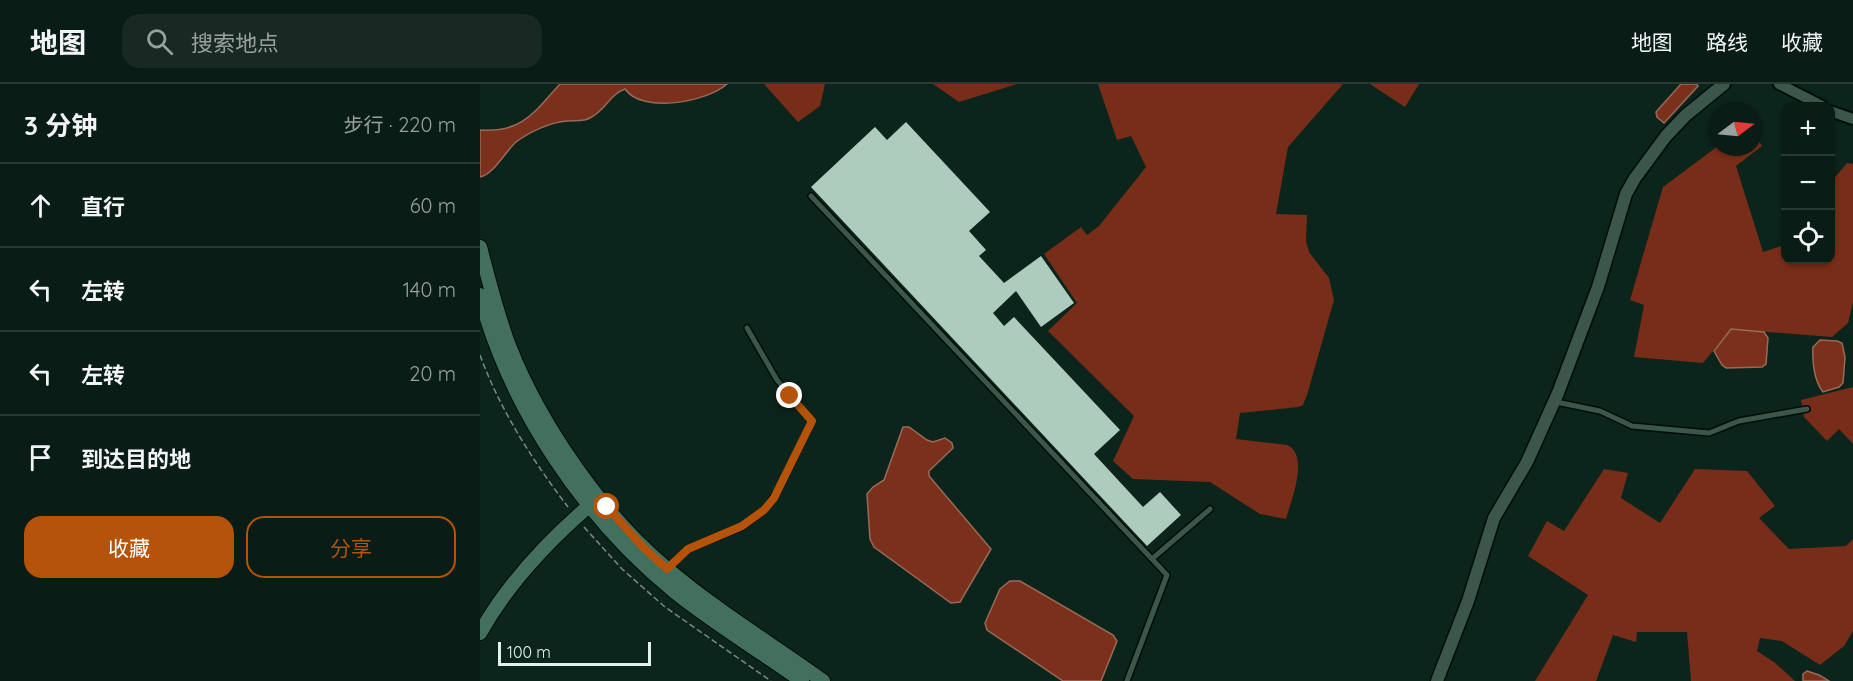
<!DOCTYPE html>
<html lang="zh">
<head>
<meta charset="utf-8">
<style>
  body { margin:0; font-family:Quicksand,"Noto Sans SC",sans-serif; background:#172922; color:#f1f3f6 }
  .controls { position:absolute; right:18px; top:18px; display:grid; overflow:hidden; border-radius:12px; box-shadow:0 2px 4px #0004 }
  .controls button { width:54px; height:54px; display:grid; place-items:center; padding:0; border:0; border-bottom:2px solid #293a34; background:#091c15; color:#f1f3f6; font:30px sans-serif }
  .compass { position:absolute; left:1229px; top:18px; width:54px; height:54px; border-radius:50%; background:#091c15; box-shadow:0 2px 4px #0004; rotate:74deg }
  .scale { position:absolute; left:18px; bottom:15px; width:153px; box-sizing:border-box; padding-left:6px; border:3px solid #e2f2ea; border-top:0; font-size:16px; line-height:21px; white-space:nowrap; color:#e2f2ea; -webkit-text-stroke:4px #0c251c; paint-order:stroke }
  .stop { position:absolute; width:18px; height:18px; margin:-14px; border:4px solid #b45309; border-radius:50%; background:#fff }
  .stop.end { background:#b45309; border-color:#fff; box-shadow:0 2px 6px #0008 }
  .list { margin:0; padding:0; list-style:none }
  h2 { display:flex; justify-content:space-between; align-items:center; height:78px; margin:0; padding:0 24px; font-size:26px }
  h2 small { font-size:20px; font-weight:400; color:#99a1a0 }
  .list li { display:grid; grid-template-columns:39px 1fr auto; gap:18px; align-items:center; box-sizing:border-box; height:84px; padding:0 24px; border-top:2px solid #293a34 }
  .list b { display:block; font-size:22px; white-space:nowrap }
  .list em { font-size:20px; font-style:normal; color:#99a1a0 }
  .actions { display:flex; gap:12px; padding:18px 24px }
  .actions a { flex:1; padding:14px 0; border:2px solid #b45309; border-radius:18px; text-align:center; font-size:21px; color:#b45309 }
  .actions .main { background:#b45309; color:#fff }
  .icon { flex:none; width:33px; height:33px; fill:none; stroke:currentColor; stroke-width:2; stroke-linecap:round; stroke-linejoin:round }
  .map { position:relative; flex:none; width:1373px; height:597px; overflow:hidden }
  header { display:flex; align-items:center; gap:36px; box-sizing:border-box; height:84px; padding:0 30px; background:#091c15; border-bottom:2px solid #293a34 }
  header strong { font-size:28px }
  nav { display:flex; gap:33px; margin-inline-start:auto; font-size:21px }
  .search { width:420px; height:54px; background:#172922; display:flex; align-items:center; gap:15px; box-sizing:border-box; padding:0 21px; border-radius:18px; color:#99a1a0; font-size:22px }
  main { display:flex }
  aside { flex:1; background:#091c15 }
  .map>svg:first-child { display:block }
  .forest { fill:#772d18 }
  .water { fill:#7a301b; stroke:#996a59; stroke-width:1.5 }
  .building { fill:#aeccbe }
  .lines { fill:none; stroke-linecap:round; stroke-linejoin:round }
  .service-casing { stroke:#000e06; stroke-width:8 }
  .minor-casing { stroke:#000e06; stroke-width:14 }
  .tertiary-casing { stroke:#000e06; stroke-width:15 }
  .secondary-casing { stroke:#000e06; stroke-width:16 }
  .path { stroke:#768b82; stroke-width:1.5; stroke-dasharray:6 3; stroke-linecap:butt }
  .service { stroke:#3b564a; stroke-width:5 }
  .minor { stroke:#3b564a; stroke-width:10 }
  .tertiary { stroke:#3b564a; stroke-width:12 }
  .secondary { stroke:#43705e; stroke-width:14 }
  .route { stroke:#b45309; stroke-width:8 }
</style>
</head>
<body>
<header>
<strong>地图</strong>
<div class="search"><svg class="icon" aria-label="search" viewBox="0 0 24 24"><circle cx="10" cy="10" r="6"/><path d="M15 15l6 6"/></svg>搜索地点</div>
<nav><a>地图</a><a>路线</a><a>收藏</a></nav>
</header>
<main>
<aside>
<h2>3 分钟<small>步行 · 220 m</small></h2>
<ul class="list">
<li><svg class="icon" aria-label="ahead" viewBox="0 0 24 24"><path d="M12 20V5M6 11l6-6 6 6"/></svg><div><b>直行</b></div><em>60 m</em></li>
<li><svg class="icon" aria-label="left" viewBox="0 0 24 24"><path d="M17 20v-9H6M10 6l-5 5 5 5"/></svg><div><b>左转</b></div><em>140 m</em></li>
<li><svg class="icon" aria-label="left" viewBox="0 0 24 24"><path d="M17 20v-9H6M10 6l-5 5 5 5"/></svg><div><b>左转</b></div><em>20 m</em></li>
<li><svg class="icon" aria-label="arrive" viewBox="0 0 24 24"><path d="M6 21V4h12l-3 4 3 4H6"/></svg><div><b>到达目的地</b></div></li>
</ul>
<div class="actions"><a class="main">收藏</a><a>分享</a></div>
</aside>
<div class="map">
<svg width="1373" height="597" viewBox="0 0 1373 597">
  <rect width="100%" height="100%" fill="#0c251c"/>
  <path class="forest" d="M284,0H345L340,22L318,38Z
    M453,0H537L479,18Z
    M618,0H863L808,63L796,130L827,131L826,157L829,168L849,194L854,216L827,311L823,321L818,323L760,329L756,355L807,361C830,371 811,417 806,435L780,430L730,398L653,395L633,377L654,332L568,247L597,219L564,170L601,143L607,151L619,142L666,83L651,52L637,56Z
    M890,0H939L925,23Z
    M1274,50L1282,62L1256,82L1283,168L1305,161L1306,176H1350L1351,98L1367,79L1373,80V218L1368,239L1352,253L1251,245L1223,279L1154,273L1164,221L1150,216L1183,103L1238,62L1274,63Z
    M1373,303V360L1359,345L1347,357L1324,333L1321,316Z
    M1124,385L1148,389L1141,414L1180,439L1215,385L1267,387L1295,422L1279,434L1309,465L1366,462L1373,455V547L1364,562L1340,581L1302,557L1280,554L1277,567L1294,578L1315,597H1211L1207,548H1157L1156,558L1133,551L1116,597H1055L1108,511L1048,472L1067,437L1084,447Z"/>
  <path class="water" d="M80,0H247C227,18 162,30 145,5C130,10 125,27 110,34C103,38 96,36 87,37C71,38 49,48 36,58C25,68 14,90 0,93V46C43,49 54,28 80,0Z
    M1201,0H1217L1218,2L1184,39L1177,33L1176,28Z
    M1251,245L1284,248L1288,254L1286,280L1282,283L1246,284L1242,281L1234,267Z
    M1340,256L1357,257L1362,259L1365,273L1363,299L1359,303L1343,308C1334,297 1332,276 1333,263Z
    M423,343H429L447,356L453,358L465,354L472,359L473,364L449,387V392L511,465L480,518L471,519L394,463L390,455L387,410L393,403L404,396Z
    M530,497H540L633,551L637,557L621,597H583L507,546L505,539L520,505Z
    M1327,587L1339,591L1349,597H1323V590Z"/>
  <path class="building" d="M426,38L510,128L489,147L506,166L499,172L524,199L561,172L594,219L561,243L536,207L513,229L524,242L534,233L640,346L614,370L663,423L680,408L701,431L667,462L331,103L395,43L407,56Z"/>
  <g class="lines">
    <defs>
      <path id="service" d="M331,112L687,491L647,597
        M1076,318L1120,327L1152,342L1229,349L1259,337L1327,325
        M672,475L730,425
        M188,484L208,465L262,443L284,426L298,407L332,337L297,296L267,244"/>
      <path id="minor" d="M1299,0L1342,22
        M1350,27L1373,35"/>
      <path id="tertiary" d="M957,597L988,517L1014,434L1047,378L1078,309L1118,203L1146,110L1155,94L1186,52L1206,31L1244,0"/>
      <path id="secondary" d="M0,163C9,197 17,231 30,264C60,340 122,430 184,482C234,525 290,559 343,597
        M0,211C30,324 104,434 195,508C235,540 280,567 322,597
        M0,549C28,499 67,458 110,421"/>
    </defs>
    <use href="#service" class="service-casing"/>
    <use href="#minor" class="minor-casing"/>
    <use href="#tertiary" class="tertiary-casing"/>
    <use href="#secondary" class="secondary-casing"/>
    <path class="path" d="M0,271C20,326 53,377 88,423
      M104,443L142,485L185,523L291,597"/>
    <use href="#service" class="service"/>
    <use href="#minor" class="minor"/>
    <use href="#tertiary" class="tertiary"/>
    <use href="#secondary" class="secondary"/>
  </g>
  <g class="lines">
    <path class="route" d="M127,423L163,463L187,485L208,465L262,442L284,426L294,414L332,337L310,312"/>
  </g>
</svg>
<div class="controls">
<button>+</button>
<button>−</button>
<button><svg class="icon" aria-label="locate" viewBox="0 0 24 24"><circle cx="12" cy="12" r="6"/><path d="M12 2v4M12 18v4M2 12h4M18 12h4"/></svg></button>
</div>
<svg class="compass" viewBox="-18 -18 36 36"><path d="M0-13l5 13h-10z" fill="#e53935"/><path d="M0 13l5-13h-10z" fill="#99a1a0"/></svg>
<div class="scale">100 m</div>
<div class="stop" style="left:127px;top:423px"></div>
<div class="stop end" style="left:310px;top:312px"></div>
</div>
</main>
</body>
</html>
